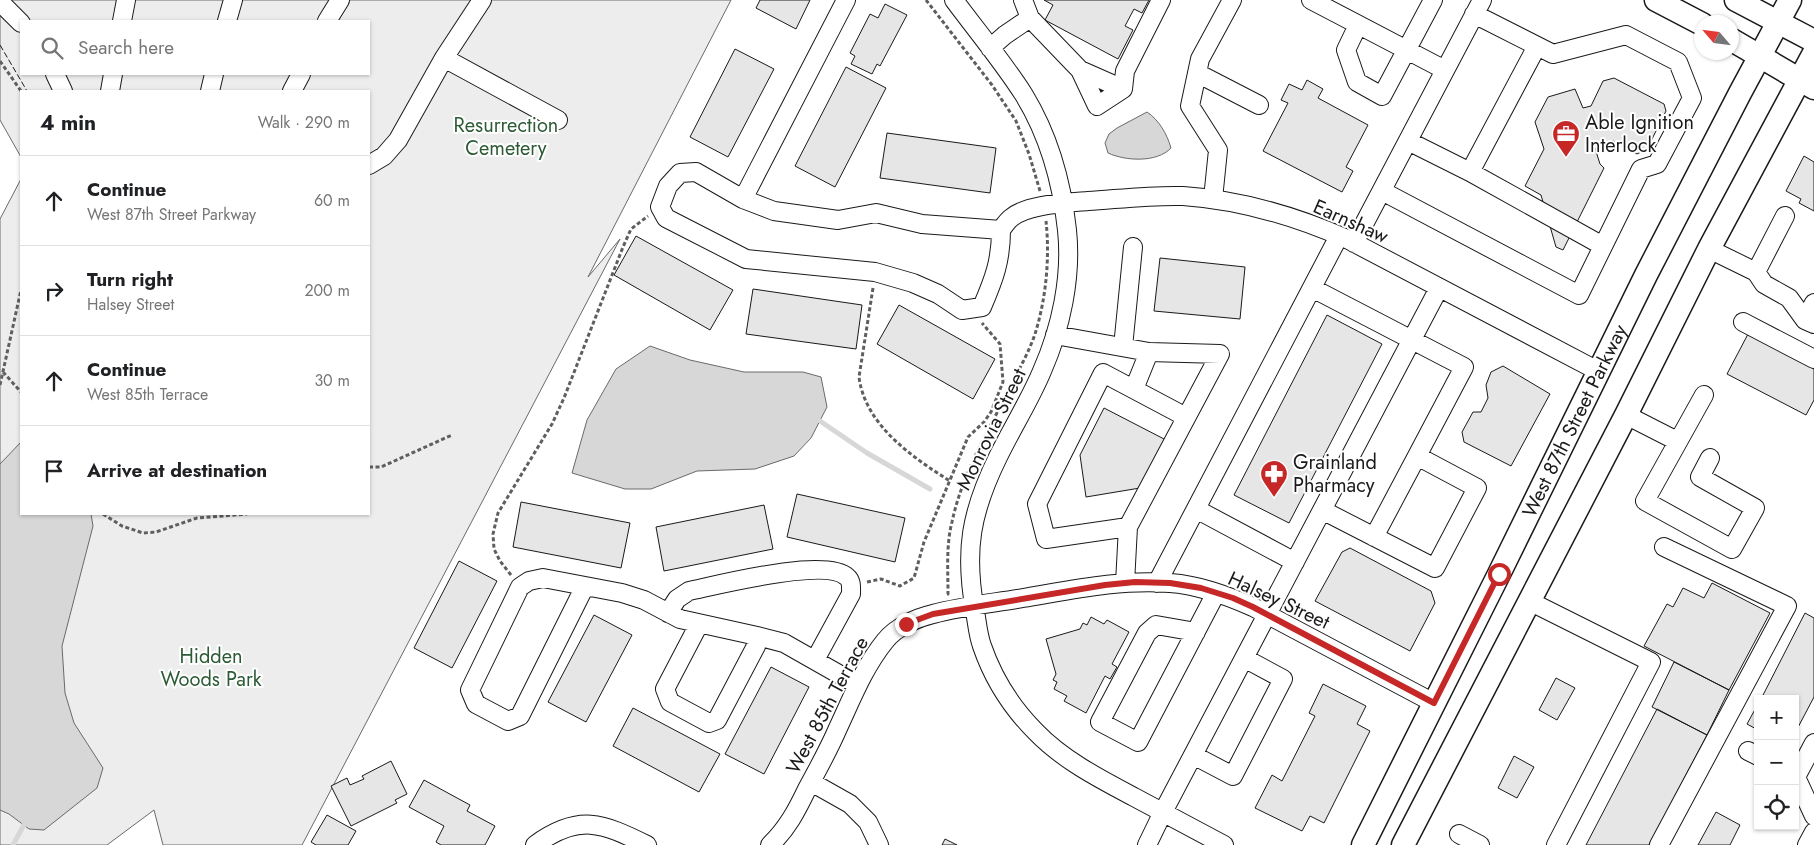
<!DOCTYPE html>
<html lang="en">
<head>
<meta charset="utf-8">
<style>
  body { margin:0; font-family:Jost,sans-serif; background:#f2f2f2; color:#202124 }
  .controls { position:absolute; right:15px; bottom:15px; display:grid; overflow:hidden; border-radius:0px; box-shadow:0 1px 4px #0004 }
  .controls button { width:45px; height:45px; display:grid; place-items:center; padding:0; border:0; border-bottom:1px solid #e0e0e0; background:#fff; color:#202124; font:25px sans-serif }
  .compass { position:absolute; left:1694px; top:15px; width:45px; height:45px; border-radius:50%; background:#fff; box-shadow:0 1px 4px #0004; rotate:298deg }
  .stop { position:absolute; width:15px; height:15px; margin:-11px; border:4px solid #c62828; border-radius:50%; background:#fff }
  .stop.end { background:#c62828; border-color:#fff; box-shadow:0 1px 5px #0008 }
  .list { margin:0; padding:0; list-style:none }
  h2 { display:flex; justify-content:space-between; align-items:center; height:65px; margin:0; padding:0 20px; font-size:21px }
  h2 small { font-size:16px; font-weight:400; color:#757577 }
  .list li { display:grid; grid-template-columns:32px 1fr auto; gap:15px; align-items:center; box-sizing:border-box; height:90px; padding:0 20px; border-top:1px solid #e0e0e0 }
  .list b { display:block; font-size:19px; white-space:nowrap }
  .list p { margin:0; font-size:16px; white-space:nowrap; color:#757577 }
  .list em { font-size:16px; font-style:normal; color:#757577 }
  .icon { flex:none; width:28px; height:28px; fill:none; stroke:currentColor; stroke-width:2; stroke-linecap:round; stroke-linejoin:round }
  .map { position:relative; flex:none; width:1814px; height:845px; overflow:hidden }
  .search { position:absolute; background:#fff; box-shadow:0 1px 4px #0004; left:20px; top:20px; width:350px; height:55px; display:flex; align-items:center; gap:12px; box-sizing:border-box; padding:0 18px; border-radius:0px; color:#757577; font-size:19px }
  .panel { position:absolute; background:#fff; box-shadow:0 1px 4px #0004; left:20px; top:90px; width:350px; height:425px; border-radius:0px }
  .map>svg:first-child { display:block }
  .built { fill:#ededed; stroke:#6a6a6a; fill-rule:evenodd }
  .water { fill:#d7d7d7; stroke:#6a6a6a }
  .lines { fill:none; stroke-linecap:round; stroke-linejoin:round }
  .stream { stroke:#d7d7d7; stroke-width:5 }
  .building { fill:#e6e6e6; stroke:#1a1a1a }
  .minor-casing { stroke:#1a1a1a; stroke-width:20 }
  .major-casing { stroke:#1a1a1a; stroke-width:25 }
  .path { stroke:#5f5f5f; stroke-width:3; stroke-dasharray:4 2.5; stroke-linecap:butt }
  .minor { stroke:#fff; stroke-width:18 }
  .major { stroke:#fff; stroke-width:22 }
  .fence { stroke:#1a1a1a; stroke-width:1; stroke-dasharray:6 2.5; stroke-linecap:butt }
  .route { stroke:#c62828; stroke-width:6 }
  .labels { text-anchor:middle; stroke-width:4; stroke-linejoin:round; paint-order:stroke }
  .poi-label { font-size:20px; fill:#1a1a1a; stroke:#fff; text-anchor:start }
  .park-label { font-size:20px; fill:#2b5a34; stroke:#fff }
  .street-label { font-size:20px; fill:#1a1a1a; stroke:#fff }
</style>
</head>
<body>
<div class="map">
<svg width="1814" height="845" viewBox="0 0 1814 845">
  <rect width="100%" height="100%" fill="#fff"/>
  <path class="built" d="M0,0H731L588,277L620,239L302,845H163L154,810L107,845H0V219L21,179V514H369V91H21V157L0,120ZM21,21H369V74H21Z"/>
  <path class="water" d="M1147,112C1159,120 1167,134 1171,148C1157,163 1125,161 1108,153L1105,143L1109,134L1117,128Z
    M650,346L690,360L744,372H803L821,377L827,407L811,438L794,456L755,469L697,471L651,489H625L572,473L587,420L616,369Z
    M21,442V514H91L93,526L62,646L65,693L74,723L103,768L97,788L44,830L29,829L9,814L0,810V464Z"/>
  <g class="lines">
    <path class="stream" d="M820,421L867,453L930,489
      M13,845L26,821"/>
  </g>
  <path class="building" d="M760,0H810L796,29L756,8Z
    M1044,0H1149L1142,13L1134,9L1125,26L1133,30L1118,59L1045,20L1053,5Z
    M885,4L907,15L880,66L877,64L872,74L851,64L855,56L850,53L870,14L878,18Z
    M735,49L774,69L728,157L690,137Z
    M846,67L886,88L835,187L795,166Z
    M1614,78L1664,104L1666,111L1647,149L1637,154L1613,141L1594,145L1600,164L1604,168L1563,250L1556,247L1541,195L1525,186L1544,149L1535,122L1548,97L1575,89L1583,108L1591,106L1603,81Z
    M1307,80L1323,89L1318,98L1368,125L1346,167L1353,171L1342,192L1263,151L1288,103L1281,100L1289,84L1302,90Z
    M887,133L996,148L990,193L880,178Z
    M1804,156L1814,162V211L1799,203L1801,199L1786,191Z
    M636,236L733,290L710,330L614,275Z
    M1160,258L1245,267L1240,319L1154,311Z
    M753,289L862,305L856,349L746,334Z
    M899,305L995,359L973,399L877,344Z
    M1327,315L1382,344L1289,523L1234,495Z
    M1748,334L1814,369V400L1806,415L1727,374Z
    M1503,366L1550,394L1511,466L1464,442L1462,432L1473,412H1481L1488,398L1486,385L1491,372Z
    M1104,408L1166,440L1140,488L1086,497L1080,455Z
    M797,494L905,518L895,562L787,537Z
    M521,502L630,523L621,568L513,547Z
    M764,505L773,549L664,571L656,527Z
    M1350,548L1431,591L1435,603L1410,651L1315,601L1342,552Z
    M459,561L497,581L452,668L414,648Z
    M1712,583L1770,613L1729,690L1644,646L1667,604L1673,607L1683,588L1704,598Z
    M1805,613L1814,618V697L1795,733V699H1761Z
    M594,615L632,635L586,722L548,702Z
    M1091,617L1104,624L1107,620L1129,632L1112,664L1117,667L1110,679L1105,676L1086,713L1064,701L1067,696L1054,689L1057,682L1053,680L1056,674L1046,639L1080,629L1083,623L1087,625Z
    M1674,662L1729,690L1707,735L1652,707Z
    M771,667L809,687L764,774L725,754Z
    M1556,678L1575,688L1557,720L1539,710Z
    M1323,684L1366,706L1357,724L1370,731L1324,823L1310,816L1302,831L1255,808L1272,775L1282,781L1315,716L1309,713Z
    M1758,704V730L1747,724Z
    M633,708L720,754L699,792L613,746Z
    M1657,709L1707,735L1649,845H1586Z
    M1514,756L1534,767L1517,798L1498,788Z
    M391,761L407,794L395,800L397,803L351,826L331,786L347,778L350,785L364,779L362,776Z
    M424,780L470,805L467,811L495,826L485,845H441L436,842L444,826L409,807Z
    M1716,812L1740,825L1730,845H1698Z
    M327,815L356,831L348,845H316L311,842Z
    M945,839L957,845H942Z"/>
  <g class="lines">
    <defs>
      <path id="minor" d="M954,0C977,31 1003,62 1024,95C1049,136 1062,183 1067,230C1072,277 1061,328 1042,371C1030,400 1012,428 998,457C971,512 964,550 975,611C977,622 978,635 982,646C993,678 1012,708 1036,732C1063,760 1100,779 1134,797C1164,813 1194,829 1224,845
        M1023,0L1030,18
        M1311,0L1445,70
        M0,2L21,23
        M122,21L126,0
        M227,21L233,0
        M327,21L340,0
        M1358,25L1346,50L1357,82L1382,96L1433,0
        M990,48L1005,35L1030,18L1080,70L1097,106L1123,89L1080,70
        M444,58L558,120
        M1197,73L1259,105
        M55,74L63,91
        M1123,89L1125,71L1161,0
        M110,91L113,74
        M210,91L214,74
        M292,91L301,74
        M1408,141L1470,172L1537,46
        M369,165L384,156L398,140L444,58L482,0
        M1470,172L1603,246
        M1382,191L1579,295L1641,169L1657,164L1692,98L1678,62L1626,35L1553,54L1474,14
        M743,199L846,0
        M1213,199L1218,150L1190,106L1200,59L1232,0
        M1001,230L922,224L876,213L838,220L774,211L743,199L696,172L680,173L668,186L660,207L666,218L746,259L875,272L913,283L938,294L962,310L982,307C994,279 1001,261 1001,230C1004,226 1007,221 1011,218C1027,204 1067,203 1088,201C1119,199 1151,195 1183,196C1240,200 1295,216 1347,239L1598,371
        M1354,243L1482,0
        M1709,249L1756,272L1764,284L1789,298L1805,320L1814,324
        M1756,272L1785,216
        M1312,288L1464,367L1417,456
        M1805,320L1814,303
        M1743,322L1814,359
        M1055,335L1149,352L1220,354L1128,527L1125,583
        M1123,347L1133,247
        M1134,389L1149,352
        M1704,395L1645,501L1732,549L1755,508L1700,477L1710,458
        M1626,415L1677,441
        M1196,509L1295,562
        M1322,510L1435,568L1477,488L1417,456L1374,537
        M1128,527L1046,539L1037,504L1103,373L1186,417
        M1157,583L1339,236
        M585,586L520,716L508,721L476,704L470,690L520,587L529,581L543,578L622,593L644,600L680,619L757,636
        M1529,601L1651,662L1556,845
        M668,613L677,599L689,591C718,585 826,557 847,577C852,581 851,588 851,594L815,660
        M699,624L665,689L670,702L709,723L717,720L756,646L757,636L784,643L858,685
        M1196,632L1156,625L1147,633L1100,722L1138,742L1216,593
        M1748,751L1758,756
        M1193,755L1233,776L1283,679L1244,658
        M1795,775L1814,816
        M1797,775L1814,743
        M811,782L850,804L868,822L879,845
        M1459,834L1480,845
        M535,845C579,813 602,823 647,845
        M770,845C787,829 797,810 807,789C818,769 829,749 838,728C852,698 864,667 885,641C896,627 916,618 933,614C962,606 994,603 1023,598C1071,590 1120,579 1170,583C1199,585 1226,595 1253,607L1434,703
        M1147,845L1163,812L1439,288
        M1659,845L1787,606L1664,547
        M1807,845L1814,832"/>
      <g id="major">
        <path d="M1656,0L1702,24"/>
        <path d="M1736,0L1814,41"/>
        <path d="M1732,40L1814,88"/>
        <path id="s1" d="M1363,845L1499,574L1646,275L1740,93L1790,0"/>
        <path d="M1403,845L1626,415L1709,249L1814,53"/>
      </g>
    </defs>
    <use href="#minor" class="minor-casing"/>
    <use href="#major" class="major-casing"/>
    <path class="path" d="M926,0L992,85L1016,121L1029,154L1040,191
      M0,61L21,91
      M873,288L859,377C865,425 912,457 950,481
      M3,372L21,392
      M0,385L21,290
      M369,467H381L452,435
      M103,514L122,526L143,533L156,532L197,518L247,514
      M511,575L500,561L494,549L493,534L498,513L552,424L564,398L623,247L631,229L648,216
      M867,582L881,579L900,586L914,578L924,542L968,437L984,422L991,412L1003,382L1000,344L982,323
      M947,594H948C948,570 946,545 952,522C962,474 989,429 1011,386C1019,369 1029,352 1035,334C1046,299 1050,258 1046,221"/>
    <use href="#minor" class="minor"/>
    <use href="#major" class="major"/>
    <path class="fence" d="M0,45L27,91"/>
  </g>
  <g class="lines">
    <path class="route" d="M906,624L933,614L1105,585L1135,582L1170,583L1201,588L1233,598L1253,607L1434,703L1499,574"/>
  </g>
  <defs>
    <symbol id="office-pin" viewBox="-11 -11 22 30"><path d="M0 17L-7.5 6A9.5 9.5 0 1 1 7.5 6Z" fill="#c62828" stroke="#fff"/><path d="M-6-3h4V-5.5h4V-3h4V5H-6ZM-1-4.5V-3h2v-1.5ZM-6 0V1H6V0Z" fill="#fff"/></symbol>
    <symbol id="pharmacy-pin" viewBox="-11 -11 22 30"><path d="M0 17L-7.5 6A9.5 9.5 0 1 1 7.5 6Z" fill="#c62828" stroke="#fff"/><path d="M-2-6h4v4h4v4h-4v4h-4v-4h-4v-4h4Z" fill="#fff"/></symbol>
  </defs>
  <g fill-rule="evenodd">
    <use href="#office-pin" x="1550" y="118" width="32" height="43"/>
    <use href="#pharmacy-pin" x="1258" y="458" width="32" height="43"/>
  </g>
  <g class="labels">
    <g class="poi-label">
      <text x="1585" y="129">Able Ignition<tspan x="1585" dy="23">Interlock</tspan></text>
      <text x="1293" y="469">Grainland<tspan x="1293" dy="23">Pharmacy</tspan></text>
    </g>
    <g class="park-label">
      <text x="506" y="132">Resurrection<tspan x="506" dy="23">Cemetery</tspan></text>
      <text x="211" y="663">Hidden<tspan x="211" dy="23">Woods Park</tspan></text>
    </g>
    <g class="street-label">
      <text transform="translate(1351 221) rotate(24)" y="7">Earnshaw</text>
      <text dy="7" stroke="none"><textPath href="#s1" startOffset="474">West 87th Street Parkway</textPath></text>
      <text transform="translate(991 429) rotate(-64)" y="7">Monrovia Street</text>
      <text transform="translate(1279 600) rotate(25)" y="7">Halsey Street</text>
      <text transform="translate(827 705) rotate(-62)" y="7">West 85th Terrace</text>
    </g>
  </g>
</svg>
<div class="controls">
<button>+</button>
<button>−</button>
<button><svg class="icon" aria-label="locate" viewBox="0 0 24 24"><circle cx="12" cy="12" r="6"/><path d="M12 2v4M12 18v4M2 12h4M18 12h4"/></svg></button>
</div>
<svg class="compass" viewBox="-18 -18 36 36"><path d="M0-13l5 13h-10z" fill="#e53935"/><path d="M0 13l5-13h-10z" fill="#757577"/></svg>
<div class="stop" style="left:1499px;top:574px"></div>
<div class="stop end" style="left:906px;top:624px"></div>
<div class="search"><svg class="icon" aria-label="search" viewBox="0 0 24 24"><circle cx="10" cy="10" r="6"/><path d="M15 15l6 6"/></svg>Search here</div>
<section class="panel">
<h2>4 min<small>Walk · 290 m</small></h2>
<ul class="list">
<li><svg class="icon" aria-label="ahead" viewBox="0 0 24 24"><path d="M12 20V5M6 11l6-6 6 6"/></svg><div><b>Continue</b><p>West 87th Street Parkway</p></div><em>60 m</em></li>
<li><svg class="icon" aria-label="right" viewBox="0 0 24 24"><path d="M7 20v-9h11M14 6l5 5-5 5"/></svg><div><b>Turn right</b><p>Halsey Street</p></div><em>200 m</em></li>
<li><svg class="icon" aria-label="ahead" viewBox="0 0 24 24"><path d="M12 20V5M6 11l6-6 6 6"/></svg><div><b>Continue</b><p>West 85th Terrace</p></div><em>30 m</em></li>
<li><svg class="icon" aria-label="arrive" viewBox="0 0 24 24"><path d="M6 21V4h12l-3 4 3 4H6"/></svg><div><b>Arrive at destination</b></div></li>
</ul>
</section>
</div>
</body>
</html>
